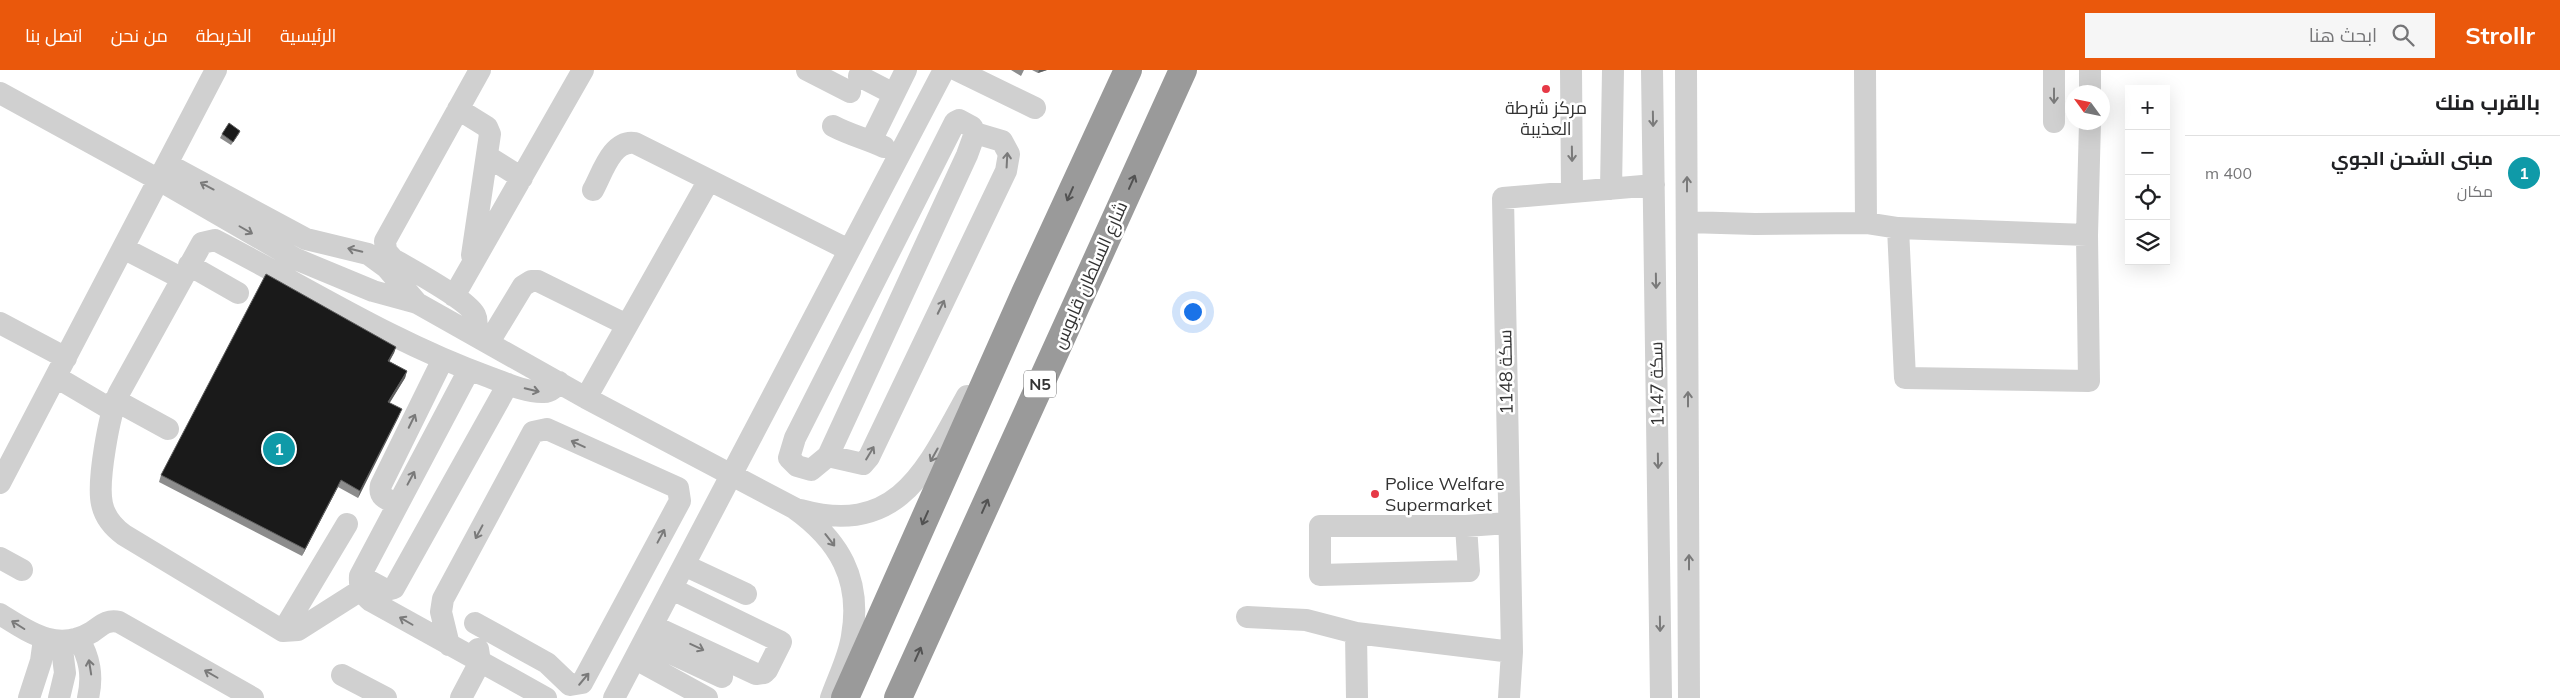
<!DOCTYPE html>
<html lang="ar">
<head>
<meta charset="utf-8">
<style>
  body { margin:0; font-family:Mulish,Cairo,sans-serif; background:#f6f6f6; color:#202124; direction:rtl }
  .controls { position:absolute; right:15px; top:15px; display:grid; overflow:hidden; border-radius:0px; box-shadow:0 5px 20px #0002 }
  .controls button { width:45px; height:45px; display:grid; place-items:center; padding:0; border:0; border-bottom:1px solid #e0e0e0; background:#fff; color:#202124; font:25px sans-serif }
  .compass { position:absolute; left:2065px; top:15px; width:45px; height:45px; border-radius:50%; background:#fff; box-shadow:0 5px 20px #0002; rotate:303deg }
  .you { position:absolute; left:1192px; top:241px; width:18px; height:18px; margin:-12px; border:4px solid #fff; border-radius:50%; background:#1a73e8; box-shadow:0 0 0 8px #1a73e833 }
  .badge { display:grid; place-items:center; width:32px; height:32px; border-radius:50%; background:#ea580c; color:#fff; font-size:16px; font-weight:700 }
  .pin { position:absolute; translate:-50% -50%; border:2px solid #fff; box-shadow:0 1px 5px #0006 }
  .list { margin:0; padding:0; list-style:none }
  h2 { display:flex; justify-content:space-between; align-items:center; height:65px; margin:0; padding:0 20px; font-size:21px }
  h2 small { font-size:16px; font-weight:400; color:#757577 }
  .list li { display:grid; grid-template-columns:32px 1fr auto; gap:15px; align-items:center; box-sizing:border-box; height:75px; padding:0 20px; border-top:1px solid #e0e0e0 }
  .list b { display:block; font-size:19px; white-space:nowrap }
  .list p { margin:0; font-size:16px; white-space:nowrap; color:#757577 }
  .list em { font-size:16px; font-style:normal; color:#757577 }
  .icon { flex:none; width:28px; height:28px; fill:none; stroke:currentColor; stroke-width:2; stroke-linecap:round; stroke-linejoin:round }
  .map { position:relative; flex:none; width:2185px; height:628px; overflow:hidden; direction:ltr }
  header { display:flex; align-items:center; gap:30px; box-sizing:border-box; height:70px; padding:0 25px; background:#ea580c; color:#fff }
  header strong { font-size:24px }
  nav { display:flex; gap:28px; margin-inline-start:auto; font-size:18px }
  .search { width:350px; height:45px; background:#f6f6f6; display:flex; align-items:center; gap:12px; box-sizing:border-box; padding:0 18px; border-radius:0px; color:#757577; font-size:19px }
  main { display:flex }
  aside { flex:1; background:#fff }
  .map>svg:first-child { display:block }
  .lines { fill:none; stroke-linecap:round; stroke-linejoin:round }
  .minor { stroke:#d0d0d0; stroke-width:22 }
  .highway { stroke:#9a9a9a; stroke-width:28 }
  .wall { fill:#8c8c8c }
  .shaded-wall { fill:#5f5f5f }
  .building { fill:#1a1a1a; stroke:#5f5f5f }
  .oneway { stroke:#7a7a7a }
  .oneway2 { stroke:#525252 }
  .poi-dot { fill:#e63946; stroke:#fff; stroke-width:2 }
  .labels { text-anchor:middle; stroke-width:5; stroke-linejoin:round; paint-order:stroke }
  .shield { fill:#fff; stroke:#707070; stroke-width:1 }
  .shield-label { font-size:16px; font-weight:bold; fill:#333 }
  .poi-label { font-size:18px; fill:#333; stroke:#fff }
  .street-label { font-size:18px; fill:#333; stroke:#fff }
</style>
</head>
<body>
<header>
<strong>Strollr</strong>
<div class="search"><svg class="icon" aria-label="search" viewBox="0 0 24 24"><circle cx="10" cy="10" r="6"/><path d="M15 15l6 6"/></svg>ابحث هنا</div>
<nav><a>الرئيسية</a><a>الخريطة</a><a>من نحن</a><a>اتصل بنا</a></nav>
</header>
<main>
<aside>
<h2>بالقرب منك<small></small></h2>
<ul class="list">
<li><span class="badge" style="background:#0f9aa8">1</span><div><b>مبنى الشحن الجوي</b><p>مكان</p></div><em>400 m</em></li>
</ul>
</aside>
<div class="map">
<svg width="2185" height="628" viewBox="0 0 2185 628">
  <rect width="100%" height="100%" fill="#fff"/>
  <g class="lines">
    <path class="minor" d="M807,0L850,22
      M957,0L1035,38
      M1571,0L1572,121
      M1652,0L1661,628
      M1686,0L1689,628
      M1865,0L1866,153
      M2054,0V52
      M859,6L894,24
      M2090,22V0
      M0,23L159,110L296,189L373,221L417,233L586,328L794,438C839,470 862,509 852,566C849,587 838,608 831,628
      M458,39L487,57L490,64L472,185
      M959,50L972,57L975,63L967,85L828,386L811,400L797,396L789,388L795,368L955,52Z
      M833,56C850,65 867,69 884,77
      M871,71L906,0
      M487,86L522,108
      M167,94L306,169L368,184L387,198L417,233
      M1611,119L1613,0
      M593,120C602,104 612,69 635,73L849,180
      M1687,152L1755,154L1866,153L1898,158L2087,165
      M1898,158L1905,308L2089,311L2087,165L2090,52
      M123,178L181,208
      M189,195L238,223
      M454,226L583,0
      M0,253L66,288
      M475,264C476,258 478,251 475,245C468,230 410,199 393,189L386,181L385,171L480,0
      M489,272L523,216L531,211H538L627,255
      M469,300L360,506C359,517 362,524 371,531L546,628
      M56,307L112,340
      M586,328L709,110
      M115,330L168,359
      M828,386L863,394L869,387L1006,101L1009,84L1002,71L975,63
      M0,413L216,0
      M398,434C388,430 378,428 381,415L443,289
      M801,440C899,467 927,398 967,326
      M1466,456L1469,501L1320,505V456H1466L1508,453
      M0,488L22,500
      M684,495L746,524
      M360,506L386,520L394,518L508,314
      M361,520L298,560L283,561L124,465C113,457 105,448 102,434C97,412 109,344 119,323L202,173L215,170C306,217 392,272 489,307C505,313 527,323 544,322C551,322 555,317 559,312
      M0,544C29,562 57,583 92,562C101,556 107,549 119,552L253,628
      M1247,547L1306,550L1356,563L1512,582
      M653,556L756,604L764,603L767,600L781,572L672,519
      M283,561L347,454
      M1356,563L1357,628
      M78,568C90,588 93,606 88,628
      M645,571L722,607
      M449,575L441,542L443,529L533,362L547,359L678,418L680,431L582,613L570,615L547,593L475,553
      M636,589L707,628
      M342,605L386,628
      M29,628L41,591L44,569
      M59,628L65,603L61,571
      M461,628L480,592L478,579
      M614,628L944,0
      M1509,628L1512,582L1503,128L1654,115"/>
    <path class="highway" d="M845,628L1026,221L1128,0
      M898,628L1183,0"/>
  </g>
  <path class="wall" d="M1011,0H1024L1021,6Z
    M1032,0H1047L1038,3Z
    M240,61L239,64L231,75L220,68L222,64Z
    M396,277L394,283L389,291L407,301L405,308L389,333L399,346L358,428L338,417L302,486L159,412L161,405Z"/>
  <path class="shaded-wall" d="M1039,0H1047L1038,3Z
    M396,277L394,283L386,298L388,291Z
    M407,301L405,308L386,339L388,332Z
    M402,339L399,346L358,428L360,421Z
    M341,410L338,417L302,486L305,479Z"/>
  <path class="building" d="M229,53L240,61L233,72L222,64Z
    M266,204L396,277L388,291L407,301L388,332L402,339L360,421L341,410L305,479L161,405Z"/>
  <defs><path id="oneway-shaft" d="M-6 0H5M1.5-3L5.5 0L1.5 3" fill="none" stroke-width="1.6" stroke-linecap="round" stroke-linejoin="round" transform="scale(1.25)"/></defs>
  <g class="oneway">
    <use href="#oneway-shaft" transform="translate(2054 26) rotate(90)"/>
    <use href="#oneway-shaft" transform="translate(1653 49) rotate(89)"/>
    <use href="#oneway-shaft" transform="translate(1572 84) rotate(89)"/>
    <use href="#oneway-shaft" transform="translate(1007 90) rotate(-87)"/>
    <use href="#oneway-shaft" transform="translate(1687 114) rotate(-90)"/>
    <use href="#oneway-shaft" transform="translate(207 116) rotate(-152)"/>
    <use href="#oneway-shaft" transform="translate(246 160) rotate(30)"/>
    <use href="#oneway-shaft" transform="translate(355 180) rotate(-167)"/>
    <use href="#oneway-shaft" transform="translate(1656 211) rotate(89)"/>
    <use href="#oneway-shaft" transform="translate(941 237) rotate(-64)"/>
    <use href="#oneway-shaft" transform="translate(532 320) rotate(13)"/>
    <use href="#oneway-shaft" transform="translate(1688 329) rotate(-90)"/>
    <use href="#oneway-shaft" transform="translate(412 351) rotate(-64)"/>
    <use href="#oneway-shaft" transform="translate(578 374) rotate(-155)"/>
    <use href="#oneway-shaft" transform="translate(870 383) rotate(-59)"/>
    <use href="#oneway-shaft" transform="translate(934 385) rotate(119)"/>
    <use href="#oneway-shaft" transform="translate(1658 391) rotate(89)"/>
    <use href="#oneway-shaft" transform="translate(411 408) rotate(-62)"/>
    <use href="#oneway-shaft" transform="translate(479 462) rotate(118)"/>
    <use href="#oneway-shaft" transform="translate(661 466) rotate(-62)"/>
    <use href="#oneway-shaft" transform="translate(830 470) rotate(52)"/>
    <use href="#oneway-shaft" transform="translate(1689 492) rotate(-90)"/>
    <use href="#oneway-shaft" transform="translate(406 551) rotate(-150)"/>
    <use href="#oneway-shaft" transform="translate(1660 554) rotate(89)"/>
    <use href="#oneway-shaft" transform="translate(18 555) rotate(-148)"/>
    <use href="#oneway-shaft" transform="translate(697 577) rotate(25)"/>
    <use href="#oneway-shaft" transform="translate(90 597) rotate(-99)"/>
    <use href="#oneway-shaft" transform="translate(211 604) rotate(-150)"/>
    <use href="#oneway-shaft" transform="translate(584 609) rotate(-50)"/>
  </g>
  <g class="oneway2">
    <use href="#oneway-shaft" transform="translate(1132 112) rotate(-66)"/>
    <use href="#oneway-shaft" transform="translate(1070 124) rotate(114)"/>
    <use href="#oneway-shaft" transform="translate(985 436) rotate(-66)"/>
    <use href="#oneway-shaft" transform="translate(925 448) rotate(114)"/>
    <use href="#oneway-shaft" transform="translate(918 584) rotate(-66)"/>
  </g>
  <g class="poi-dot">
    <circle cx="1546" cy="19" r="5"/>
    <circle cx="1375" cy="424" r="5"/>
  </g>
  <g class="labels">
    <rect class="shield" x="1024" y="300.5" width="32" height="27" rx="4"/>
    <g class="shield-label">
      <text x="1040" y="320">N5</text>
    </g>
    <g class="poi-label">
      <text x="1546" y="44">مركز شرطة<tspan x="1546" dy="21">العذيبة</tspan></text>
      <text x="1385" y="420" text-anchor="start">Police Welfare<tspan x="1385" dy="21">Supermarket</tspan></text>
    </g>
    <g class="street-label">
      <text transform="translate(1090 205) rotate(-66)" y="6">شارع السلطان قابوس</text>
      <text transform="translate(1506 302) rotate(-91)" y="6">سكة 1148</text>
      <text transform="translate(1657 314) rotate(-91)" y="6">سكة 1147</text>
    </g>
  </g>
</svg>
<div class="controls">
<button>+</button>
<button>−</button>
<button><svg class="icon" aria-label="locate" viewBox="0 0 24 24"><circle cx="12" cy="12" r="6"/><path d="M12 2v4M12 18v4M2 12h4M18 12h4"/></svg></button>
<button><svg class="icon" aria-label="layers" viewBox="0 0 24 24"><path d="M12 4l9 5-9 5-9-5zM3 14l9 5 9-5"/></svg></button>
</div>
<svg class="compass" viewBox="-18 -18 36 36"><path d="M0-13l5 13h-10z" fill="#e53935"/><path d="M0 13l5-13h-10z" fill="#757577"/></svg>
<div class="you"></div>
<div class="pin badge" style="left:279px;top:379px;background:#0f9aa8">1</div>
</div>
</main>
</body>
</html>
